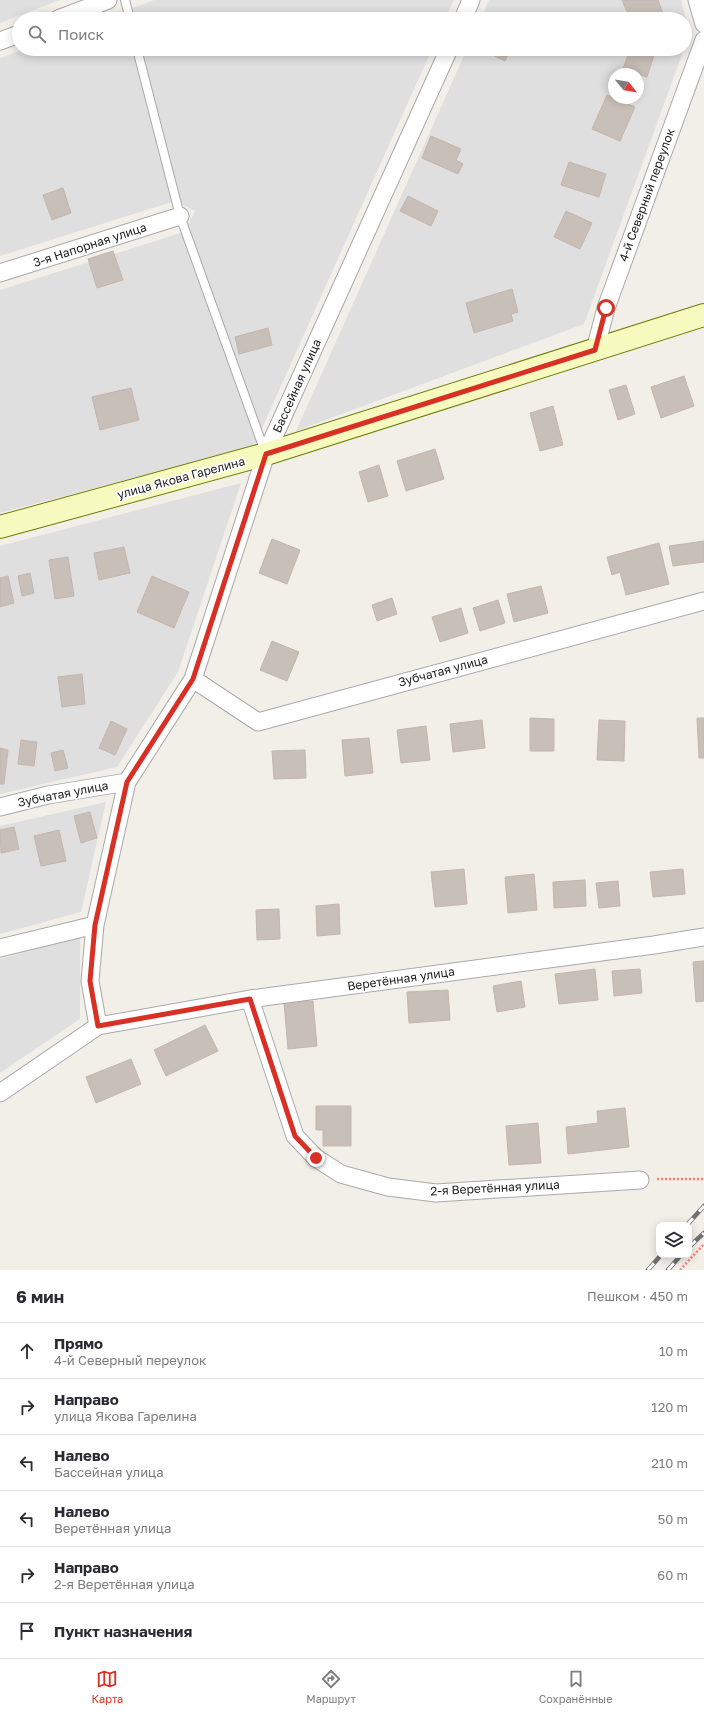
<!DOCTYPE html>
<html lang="ru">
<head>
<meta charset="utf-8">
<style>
  body { margin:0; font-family:"Golos Text",sans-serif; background:#f7f7f7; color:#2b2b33 }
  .controls { position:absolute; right:12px; bottom:12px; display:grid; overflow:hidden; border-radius:8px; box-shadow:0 2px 10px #0003 }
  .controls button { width:36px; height:36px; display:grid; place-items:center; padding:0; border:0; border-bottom:1px solid #e1e1e2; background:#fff; color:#2b2b33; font:20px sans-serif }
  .compass { position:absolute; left:608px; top:68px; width:36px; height:36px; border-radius:50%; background:#fff; box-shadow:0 2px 10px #0003; rotate:120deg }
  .stop { position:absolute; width:12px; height:12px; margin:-9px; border:3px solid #d93025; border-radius:50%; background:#fff }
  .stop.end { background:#d93025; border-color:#fff; box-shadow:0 1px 4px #0008 }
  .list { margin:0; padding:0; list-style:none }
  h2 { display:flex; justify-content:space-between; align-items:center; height:52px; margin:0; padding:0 16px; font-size:17px }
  h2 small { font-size:13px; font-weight:400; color:#7c7c81 }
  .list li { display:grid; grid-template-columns:26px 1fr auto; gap:12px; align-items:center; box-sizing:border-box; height:56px; padding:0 16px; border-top:1px solid #e1e1e2 }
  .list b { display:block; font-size:15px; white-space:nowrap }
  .list p { margin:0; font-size:13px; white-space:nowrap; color:#7c7c81 }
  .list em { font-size:13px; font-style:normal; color:#7c7c81 }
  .icon { flex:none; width:22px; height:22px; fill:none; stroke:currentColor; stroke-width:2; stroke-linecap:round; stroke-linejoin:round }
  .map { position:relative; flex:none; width:704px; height:1270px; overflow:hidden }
  .search { position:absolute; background:#fff; box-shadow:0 2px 10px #0003; left:12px; right:12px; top:12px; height:44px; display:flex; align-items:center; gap:10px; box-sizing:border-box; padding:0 14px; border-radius:22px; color:#7c7c81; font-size:15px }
  .sheet { height:388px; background:#fff }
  nav { display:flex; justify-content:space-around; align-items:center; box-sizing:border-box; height:56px; border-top:1px solid #e1e1e2; background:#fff; font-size:11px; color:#7c7c81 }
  nav a { display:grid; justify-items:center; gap:2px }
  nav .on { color:#d93025 }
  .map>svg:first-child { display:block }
  .residential { fill:#e0dfdf; fill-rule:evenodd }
  .building { fill:#c7bfb8; stroke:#c4b6ab }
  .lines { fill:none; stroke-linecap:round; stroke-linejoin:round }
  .service-casing { stroke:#a9a9a9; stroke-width:10 }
  .minor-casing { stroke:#a9a9a9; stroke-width:19 }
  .secondary-casing { stroke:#707d05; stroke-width:24 }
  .path { stroke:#fa8072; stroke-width:2.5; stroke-dasharray:2 2; stroke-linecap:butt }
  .service { stroke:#fff; stroke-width:8 }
  .minor { stroke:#fff; stroke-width:17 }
  .secondary { stroke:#f7fabf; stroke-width:22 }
  .rail-casing { stroke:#707070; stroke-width:4.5 }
  .rail { stroke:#fff; stroke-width:3; stroke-dasharray:9; stroke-linecap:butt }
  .route { stroke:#d93025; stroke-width:5 }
  .labels { text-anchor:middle; stroke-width:3.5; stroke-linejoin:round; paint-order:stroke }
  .street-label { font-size:12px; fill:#222; stroke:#fff }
</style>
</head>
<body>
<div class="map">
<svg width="704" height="1270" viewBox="0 0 704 1270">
  <rect width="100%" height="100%" fill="#f2efe9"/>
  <path class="residential" d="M0,0H60L0,23Z
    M154,0H454L445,19H104Z
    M489,0H681L690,33L685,46V19H481Z
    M25,49H432L254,446L0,513V290L184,232L195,211L175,201L0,256V58Z
    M467,49H684L584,324L296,431ZM614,74H638V98H614Z
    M241,483L178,672L117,767L0,794V546Z
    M106,802L81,912L0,934V826Z
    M80,937V1019L0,1073V959Z"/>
  <path class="building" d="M622,0H658L665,19H630Z
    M480,49H511L505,61Z
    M630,49H637L654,55L647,77L623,69Z
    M607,95L635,107L620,141L592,129Z
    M431,136L461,149L456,160L463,164L458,174L422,158Z
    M569,162L606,174L599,197L561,185Z
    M63,188L71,213L52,220L43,195Z
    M408,196L438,211L431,226L400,211Z
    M566,211L592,223L580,249L554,237Z
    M113,251L123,280L97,288L88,259Z
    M512,289L518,312L511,314L513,321L474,333L466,303Z
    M268,328L272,345L239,354L235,337Z
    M684,376L694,406L661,418L651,387Z
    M626,385L635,414L618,420L609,390Z
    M131,388L139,420L100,430L92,397Z
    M553,406L563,445L540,451L530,413Z
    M435,449L444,479L406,491L397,461Z
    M379,465L388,496L368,502L359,472Z
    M272,539L300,550L287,584L259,573Z
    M704,541V562L673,566L669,546Z
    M659,543L669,584L626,595L620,572L612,575L607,557Z
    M124,547L130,573L99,580L94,553Z
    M68,557L74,596L55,599L49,560Z
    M30,573L34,593L22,596L18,576Z
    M8,576L14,603L0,607V578Z
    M152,576L189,592L174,628L137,612Z
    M541,586L548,613L514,622L507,594Z
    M392,598L397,614L377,621L372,605Z
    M498,600L505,623L480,631L473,608Z
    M461,608L468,633L440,642L432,617Z
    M272,641L299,652L287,681L260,670Z
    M82,674L85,704L62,707L58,677Z
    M530,718L554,719V751H530Z
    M697,718H704V758H699Z
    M482,720L485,748L453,752L450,724Z
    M599,720L625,721L624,761L597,760Z
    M111,721L127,729L115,755L99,748Z
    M426,726L430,760L401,763L397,730Z
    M369,738L373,773L345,776L342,740Z
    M21,740L37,742L34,766L18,764Z
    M0,748L8,750L4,784H0Z
    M63,750L68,768L55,771L51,753Z
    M305,750L306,778L274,779L272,751Z
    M90,812L97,838L81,843L74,816Z
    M14,827L19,849L1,853L0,830Z
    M59,830L66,861L41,866L34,836Z
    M464,869L467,904L435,907L431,872Z
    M683,869L685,894L653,897L650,872Z
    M534,874L537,910L508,913L505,877Z
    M585,880L586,906L554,908L553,882Z
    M618,881L620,906L599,908L596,883Z
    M339,904L340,934L317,936L316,906Z
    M279,909L280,939L257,940L256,910Z
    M704,961V1001L696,1002L693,962Z
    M595,969L598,1000L559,1004L555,974Z
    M640,969L642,993L614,996L612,971Z
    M521,981L525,1007L497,1012L493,986Z
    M448,990L450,1020L409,1023L407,992Z
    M313,1001L317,1046L288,1049L284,1003Z
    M205,1025L218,1051L166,1076L154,1050Z
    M131,1059L141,1084L96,1103L86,1077Z
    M316,1106H351V1146H323V1130H316Z
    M625,1108L629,1147L568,1154L566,1127L598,1123L597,1111Z
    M538,1123L541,1163L509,1165L506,1126Z"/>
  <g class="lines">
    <defs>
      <path id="service" d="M125,0L130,19
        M137,49L180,216L265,452"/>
      <path id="minor" d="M697,0L704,24
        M58,19L108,0
        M463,19L471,0
        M0,41L19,34
        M0,273L180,216
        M595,350L606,308L704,40
        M193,679L258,722L704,601
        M0,807L48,795L127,782
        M0,948L95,925
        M250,999L295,1136L316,1158L341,1174L388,1187L436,1193L640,1180
        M98,1026L90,981L95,925L127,782L193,679L266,454L449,49
        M0,1093L98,1026L250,999L654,945L704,937"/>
      <path id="secondary" d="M0,527L266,454L704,315"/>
    </defs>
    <use href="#service" class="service-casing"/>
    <use href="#minor" class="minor-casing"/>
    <use href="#secondary" class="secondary-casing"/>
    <path class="path" d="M657,1179H704
      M680,1270L704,1244"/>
    <use href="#service" class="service"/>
    <use href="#minor" class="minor"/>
    <use href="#secondary" class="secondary"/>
    <defs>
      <path id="rail" d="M687,1225L704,1206
        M689,1247L704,1233
        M648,1270L661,1255
        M668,1270L681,1255"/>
    </defs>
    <use href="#rail" class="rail-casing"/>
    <use href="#rail" class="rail"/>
  </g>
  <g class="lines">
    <path class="route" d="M316,1158L295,1136L250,999L98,1026L90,981L95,925L127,782L193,679L266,454L595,350L606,308"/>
  </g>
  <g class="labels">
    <g class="street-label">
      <text transform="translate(647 195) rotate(-70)" y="4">4-й Северный переулок</text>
      <text transform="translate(90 245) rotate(-18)" y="4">3-я Напорная улица</text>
      <text transform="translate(297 386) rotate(-66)" y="4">Бассейная улица</text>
      <text transform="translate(181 478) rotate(-15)" y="4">улица Якова Гарелина</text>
      <text transform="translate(443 671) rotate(-15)" y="4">Зубчатая улица</text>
      <text transform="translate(63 794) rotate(-11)" y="4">Зубчатая улица</text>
      <text transform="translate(401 979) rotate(-8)" y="4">Веретённая улица</text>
      <text transform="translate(495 1188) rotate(-3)" y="4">2-я Веретённая улица</text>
    </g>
  </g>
</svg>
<div class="controls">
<button><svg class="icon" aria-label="layers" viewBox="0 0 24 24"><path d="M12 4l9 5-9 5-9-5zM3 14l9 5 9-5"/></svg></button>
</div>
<svg class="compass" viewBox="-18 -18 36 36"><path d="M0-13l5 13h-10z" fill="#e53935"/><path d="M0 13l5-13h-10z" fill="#7c7c81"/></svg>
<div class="stop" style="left:606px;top:308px"></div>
<div class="stop end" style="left:316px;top:1158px"></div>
<div class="search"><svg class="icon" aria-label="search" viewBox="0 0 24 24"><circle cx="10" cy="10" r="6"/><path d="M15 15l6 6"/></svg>Поиск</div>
</div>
<section class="sheet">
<h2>6 мин<small>Пешком · 450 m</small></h2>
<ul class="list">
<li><svg class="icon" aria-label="ahead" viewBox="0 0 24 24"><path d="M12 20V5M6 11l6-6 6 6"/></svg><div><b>Прямо</b><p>4-й Северный переулок</p></div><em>10 m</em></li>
<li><svg class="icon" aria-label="right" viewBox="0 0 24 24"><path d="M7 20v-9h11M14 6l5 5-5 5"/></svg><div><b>Направо</b><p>улица Якова Гарелина</p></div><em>120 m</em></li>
<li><svg class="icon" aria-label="left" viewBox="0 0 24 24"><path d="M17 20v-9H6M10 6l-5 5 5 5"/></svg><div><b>Налево</b><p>Бассейная улица</p></div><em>210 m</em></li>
<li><svg class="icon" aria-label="left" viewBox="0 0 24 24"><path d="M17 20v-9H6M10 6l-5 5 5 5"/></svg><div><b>Налево</b><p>Веретённая улица</p></div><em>50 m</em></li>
<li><svg class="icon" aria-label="right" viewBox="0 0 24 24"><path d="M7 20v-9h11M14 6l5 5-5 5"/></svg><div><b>Направо</b><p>2-я Веретённая улица</p></div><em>60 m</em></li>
<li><svg class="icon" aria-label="arrive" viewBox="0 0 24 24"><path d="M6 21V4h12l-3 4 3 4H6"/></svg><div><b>Пункт назначения</b></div></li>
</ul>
</section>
<nav>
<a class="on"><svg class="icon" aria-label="map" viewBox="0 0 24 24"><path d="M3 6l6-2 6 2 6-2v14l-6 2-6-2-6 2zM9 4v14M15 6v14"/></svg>Карта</a>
<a><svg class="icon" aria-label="directions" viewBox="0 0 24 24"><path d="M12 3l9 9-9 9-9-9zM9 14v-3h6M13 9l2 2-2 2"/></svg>Маршрут</a>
<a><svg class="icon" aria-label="saved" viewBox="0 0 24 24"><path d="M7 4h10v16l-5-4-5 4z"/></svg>Сохранённые</a>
</nav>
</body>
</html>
